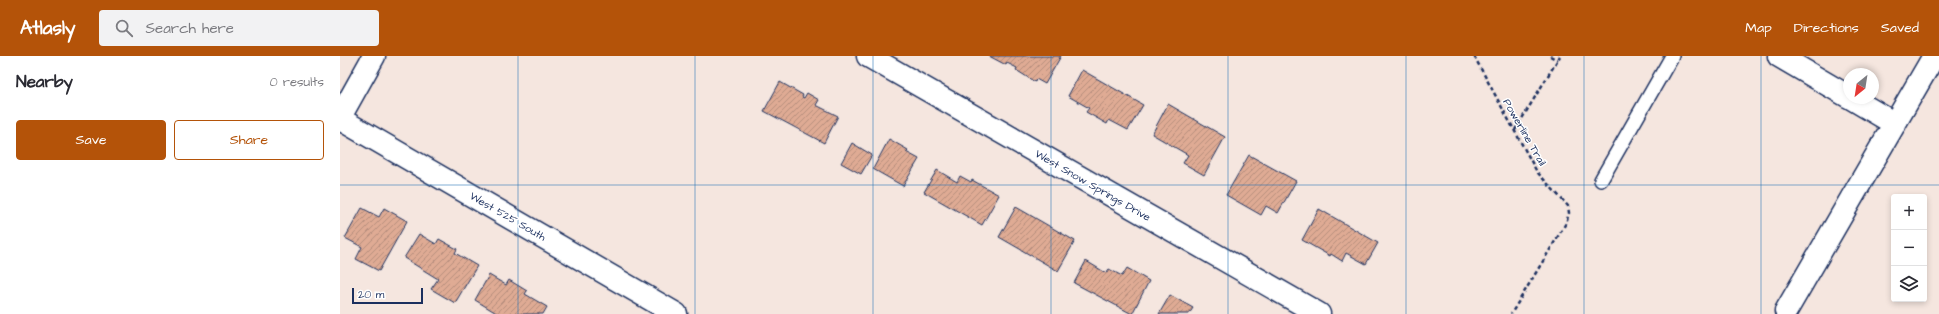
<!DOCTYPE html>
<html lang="en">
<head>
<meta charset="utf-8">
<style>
  body { margin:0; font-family:"Architects Daughter",sans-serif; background:#f2f2f3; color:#2b2b33 }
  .controls { position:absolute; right:12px; bottom:12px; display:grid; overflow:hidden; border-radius:4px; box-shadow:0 2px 6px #0003 }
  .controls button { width:36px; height:36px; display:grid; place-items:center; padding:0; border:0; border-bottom:1px solid #e1e1e2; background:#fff; color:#2b2b33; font:20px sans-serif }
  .compass { position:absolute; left:1503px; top:12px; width:36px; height:36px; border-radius:50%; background:#fff; box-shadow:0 2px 6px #0003; rotate:210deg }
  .scale { position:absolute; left:12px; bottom:10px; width:71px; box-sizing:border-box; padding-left:4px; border:2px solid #1b2f5e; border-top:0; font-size:11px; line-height:14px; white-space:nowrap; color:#1b2f5e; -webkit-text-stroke:3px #fff; paint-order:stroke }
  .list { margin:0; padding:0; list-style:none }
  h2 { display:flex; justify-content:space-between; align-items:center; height:52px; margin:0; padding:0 16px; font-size:17px }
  h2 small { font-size:13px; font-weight:400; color:#7c7c81 }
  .actions { display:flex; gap:8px; padding:12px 16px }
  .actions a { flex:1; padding:9px 0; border:1px solid #b45309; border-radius:4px; text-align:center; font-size:14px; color:#b45309 }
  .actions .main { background:#b45309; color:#fff }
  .icon { flex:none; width:22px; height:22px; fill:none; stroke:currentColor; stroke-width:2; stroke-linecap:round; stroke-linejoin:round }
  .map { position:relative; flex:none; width:1599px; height:258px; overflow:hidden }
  header { display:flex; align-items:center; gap:24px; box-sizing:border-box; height:56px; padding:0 20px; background:#b45309; color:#fff }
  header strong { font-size:19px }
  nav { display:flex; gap:22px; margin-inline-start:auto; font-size:14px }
  .search { width:280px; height:36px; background:#f2f2f3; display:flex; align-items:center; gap:10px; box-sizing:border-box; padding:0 14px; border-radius:4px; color:#7c7c81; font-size:15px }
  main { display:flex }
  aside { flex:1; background:#fff }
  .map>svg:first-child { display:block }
  .building { fill:url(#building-hatch); stroke:#1b2f5e }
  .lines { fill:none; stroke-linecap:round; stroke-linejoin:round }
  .lane-casing { stroke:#1b2f5e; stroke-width:16 }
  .street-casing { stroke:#1b2f5e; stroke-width:25 }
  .secondary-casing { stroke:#1b2f5e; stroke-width:25 }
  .path { stroke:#1b2f5e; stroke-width:2.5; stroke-dasharray:4 3; stroke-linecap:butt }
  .lane { stroke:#fff; stroke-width:13 }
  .street { stroke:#fff; stroke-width:22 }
  .secondary { stroke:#fff; stroke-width:22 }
  .grid { fill:none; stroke:#1f6fb2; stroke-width:1; stroke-opacity:0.55 }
  .labels { text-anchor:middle; stroke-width:3; stroke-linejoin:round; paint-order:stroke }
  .street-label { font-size:11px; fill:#1b2f5e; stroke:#fff }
</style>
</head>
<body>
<header>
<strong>Atlasly</strong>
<div class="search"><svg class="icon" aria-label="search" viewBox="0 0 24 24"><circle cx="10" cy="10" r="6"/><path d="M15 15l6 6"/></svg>Search here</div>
<nav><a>Map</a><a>Directions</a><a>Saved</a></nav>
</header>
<main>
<aside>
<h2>Nearby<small>0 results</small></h2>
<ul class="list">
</ul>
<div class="actions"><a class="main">Save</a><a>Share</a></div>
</aside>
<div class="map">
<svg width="1599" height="258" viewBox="0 0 1599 258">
  <defs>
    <pattern id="building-hatch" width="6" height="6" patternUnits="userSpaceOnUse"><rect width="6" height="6" fill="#dfab94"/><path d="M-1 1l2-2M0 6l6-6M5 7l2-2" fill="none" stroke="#b48c7c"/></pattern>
  </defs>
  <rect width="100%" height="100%" fill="#f5e6df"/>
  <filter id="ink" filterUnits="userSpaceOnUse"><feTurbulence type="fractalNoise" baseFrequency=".025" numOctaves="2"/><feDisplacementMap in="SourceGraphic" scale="8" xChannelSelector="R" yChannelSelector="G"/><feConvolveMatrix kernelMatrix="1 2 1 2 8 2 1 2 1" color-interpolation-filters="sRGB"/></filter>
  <g filter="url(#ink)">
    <path class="building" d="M649,0H721L705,28L696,23L695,26L676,14L677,12L667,7L666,9Z
      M742,14L803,49L788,74L769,64L767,68L746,56L749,52L728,40Z
      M440,26L463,39L462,41L464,42L467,37L479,44L476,49L498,60L484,87L424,55Z
      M828,48L885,81L864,119L843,107L848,99L812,78Z
      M549,83L568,94L566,96L579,103L563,130L533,113Z
      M512,87L532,99L521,118L501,107Z
      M909,99L956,125L938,157L926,150L921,159L886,139Z
      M597,114L617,126L620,120L631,126L632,124L659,139L642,169L584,136Z
      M676,151L735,185L718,215L659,181Z
      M22,152L39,161L44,152L67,165L39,215L16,203L22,191L5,182Z
      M979,153L1038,187L1026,208L1006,197L1002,205L991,198L990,200L962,184Z
      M79,178L96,188L99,183L117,193L115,197L137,210L115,247L91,233L98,223L64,202Z
      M746,205L766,217L769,213L782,220L787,212L809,225L792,258L734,227Z
      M149,219L166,229L169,224L187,235L185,238L207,251L203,258H158L135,244Z
      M830,239L853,252L849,258H819Z"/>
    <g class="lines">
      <defs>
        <path id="lane" d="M1261,124L1332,0"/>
        <path id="street" d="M528,0L979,258
          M1439,0L1509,41
          M1511,42L1555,68
          M0,63L336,258
          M1446,255L1594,0"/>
        <path id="secondary" d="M0,61L34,0"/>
      </defs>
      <use href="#lane" class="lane-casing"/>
      <use href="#street" class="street-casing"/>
      <use href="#secondary" class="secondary-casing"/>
      <path class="path" d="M1134,0L1197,116L1228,150L1229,157L1226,167L1171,258
        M1210,0L1218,4
        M1175,74L1220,0"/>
      <use href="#lane" class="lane"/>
      <use href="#street" class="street"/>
      <use href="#secondary" class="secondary"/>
    </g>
  </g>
  <path class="grid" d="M178,0V258M355,0V258M533,0V258M711,0V258M888,0V258M1066,0V258M1244,0V258M1421,0V258M0,129H1599"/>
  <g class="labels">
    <g class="street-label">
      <text transform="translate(1185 76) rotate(60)" y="4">Powerline Trail</text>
      <text transform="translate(753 129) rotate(30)" y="4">West Snow Springs Drive</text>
      <text transform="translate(168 160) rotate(30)" y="4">West 525 South</text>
    </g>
  </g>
</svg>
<div class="controls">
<button>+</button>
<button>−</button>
<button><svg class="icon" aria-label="layers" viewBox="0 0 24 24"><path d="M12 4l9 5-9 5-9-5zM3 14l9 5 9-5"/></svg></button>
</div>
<svg class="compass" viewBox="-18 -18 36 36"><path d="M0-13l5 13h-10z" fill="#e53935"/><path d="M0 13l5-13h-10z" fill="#7c7c81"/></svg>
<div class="scale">20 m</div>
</div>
</main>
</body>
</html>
